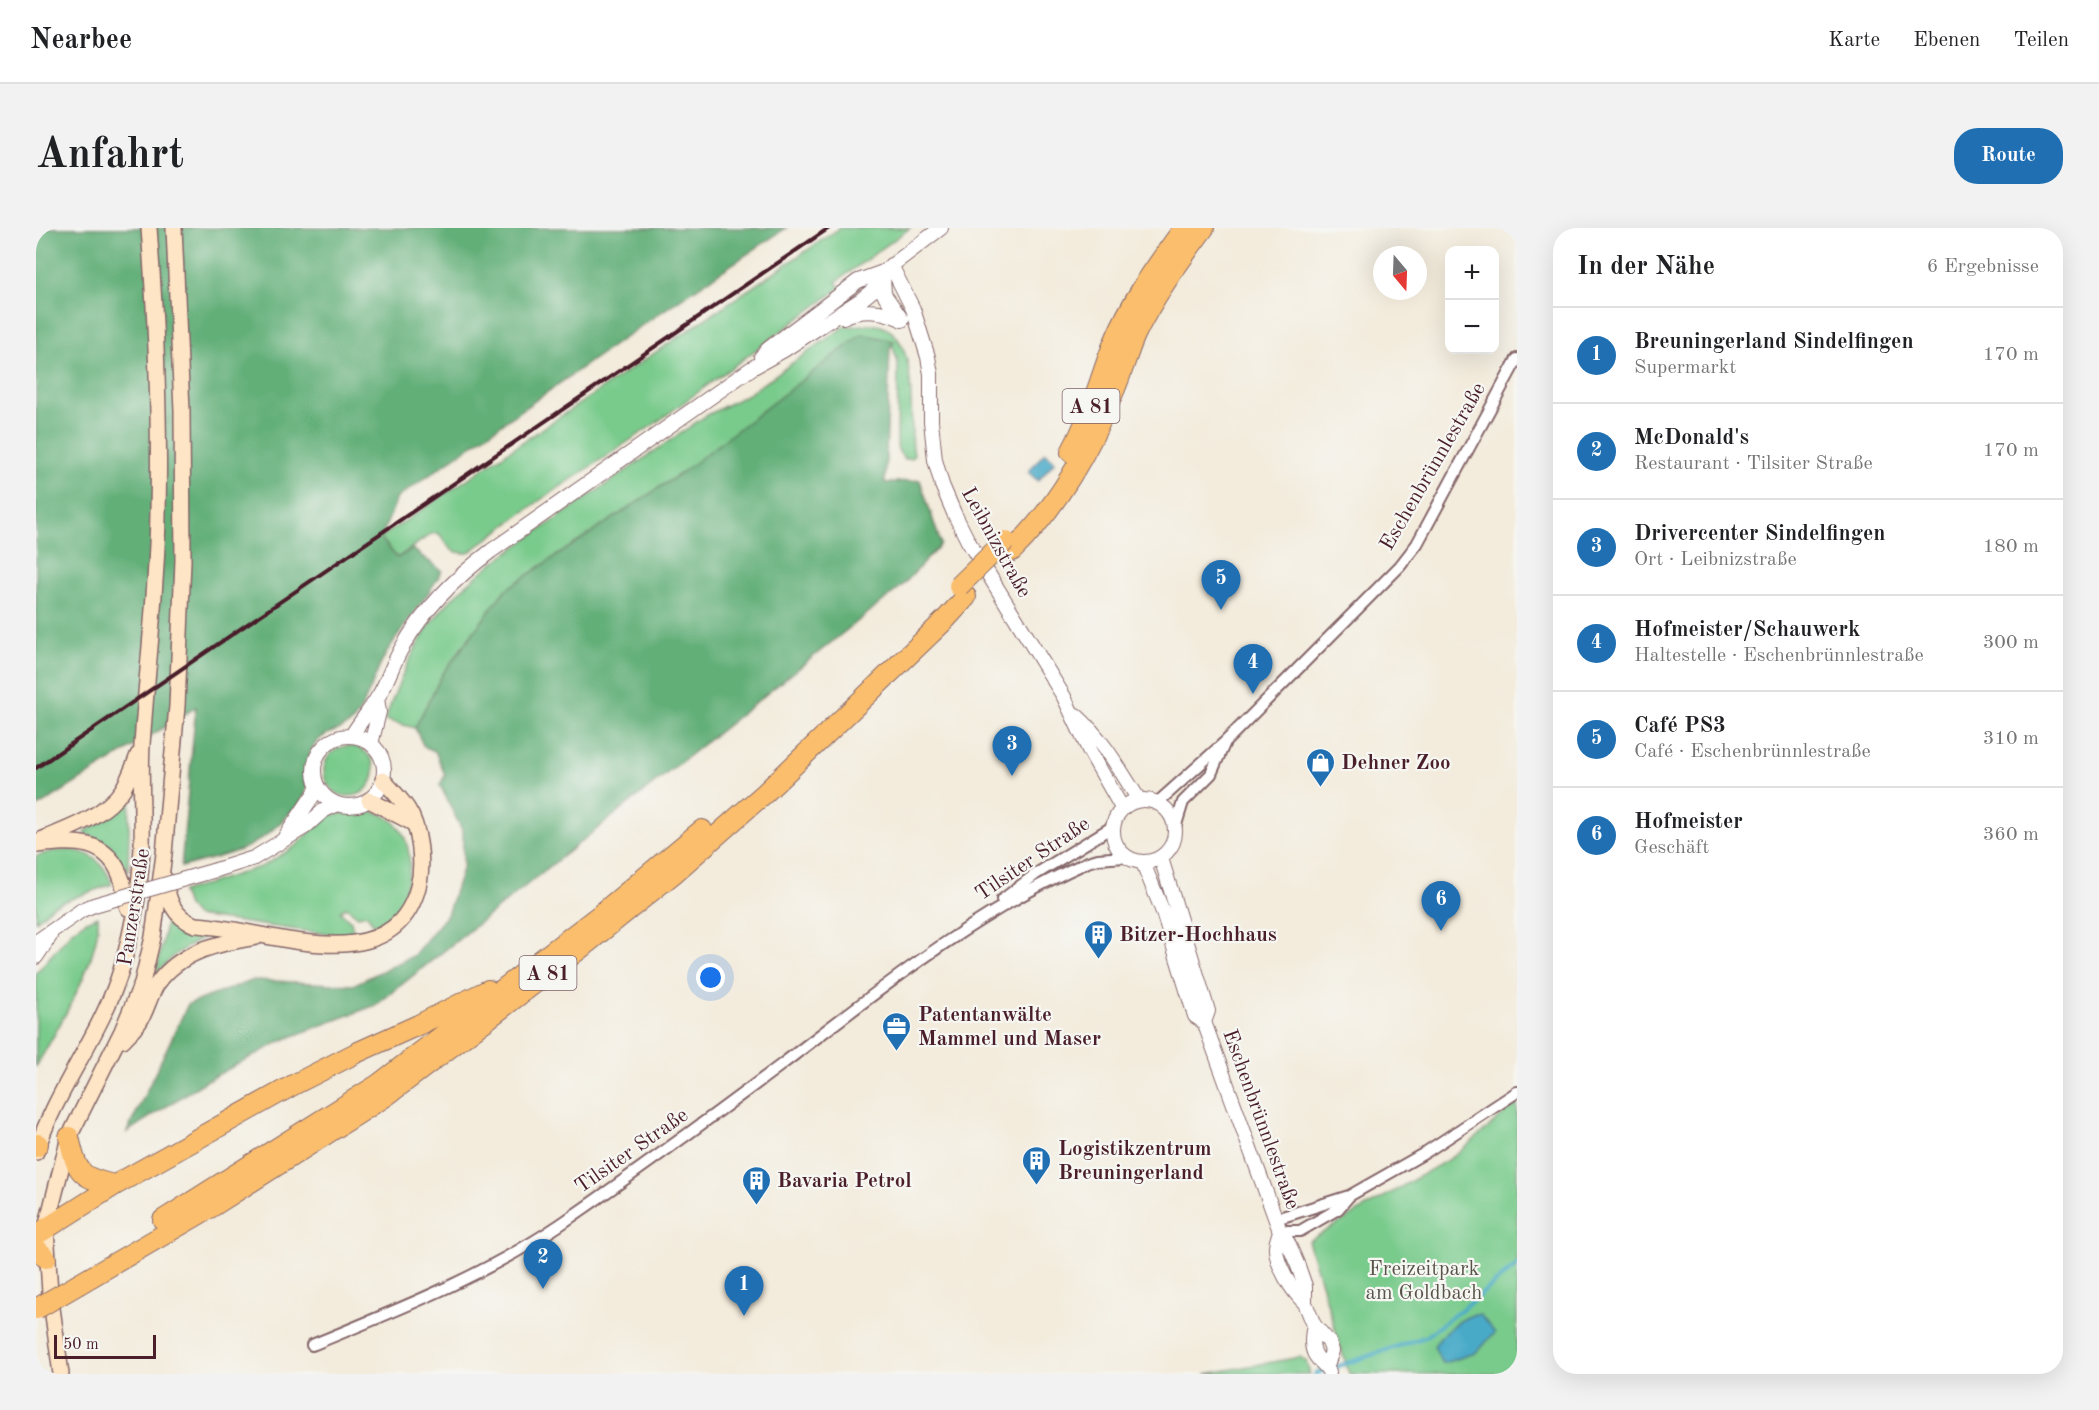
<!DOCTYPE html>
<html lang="de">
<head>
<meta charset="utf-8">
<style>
  body { margin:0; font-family:"Old Standard TT",serif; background:#f2f2f2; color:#202124 }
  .controls { position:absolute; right:18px; top:18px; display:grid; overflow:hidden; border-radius:12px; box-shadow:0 6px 24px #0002 }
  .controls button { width:54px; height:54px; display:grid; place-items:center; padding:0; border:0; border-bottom:2px solid #e0e0e0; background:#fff; color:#202124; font:30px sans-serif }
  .compass { position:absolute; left:1337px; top:18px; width:54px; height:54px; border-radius:50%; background:#fff; box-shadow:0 6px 24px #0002; rotate:161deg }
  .scale { position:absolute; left:18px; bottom:15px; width:102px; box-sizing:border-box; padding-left:6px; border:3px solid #4a1f2b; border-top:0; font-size:16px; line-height:21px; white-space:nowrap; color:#4a1f2b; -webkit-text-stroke:4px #f6f6f2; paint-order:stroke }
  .you { position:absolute; left:675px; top:750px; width:21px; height:21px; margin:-15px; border:4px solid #fff; border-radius:50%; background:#1a73e8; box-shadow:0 0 0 9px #1a73e833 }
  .badge { display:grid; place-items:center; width:39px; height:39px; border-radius:50%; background:#1f6fb2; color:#fff; font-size:20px; font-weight:700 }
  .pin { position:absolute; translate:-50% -50px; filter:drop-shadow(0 2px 3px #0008) }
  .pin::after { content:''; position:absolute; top:32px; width:21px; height:18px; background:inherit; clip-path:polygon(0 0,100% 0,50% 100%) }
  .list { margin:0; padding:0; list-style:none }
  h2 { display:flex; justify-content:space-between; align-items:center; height:78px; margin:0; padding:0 24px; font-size:26px }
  h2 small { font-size:20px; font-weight:400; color:#757577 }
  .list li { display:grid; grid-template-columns:39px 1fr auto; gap:18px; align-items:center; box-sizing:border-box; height:96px; padding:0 24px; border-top:2px solid #e0e0e0 }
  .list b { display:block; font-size:22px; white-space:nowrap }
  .list p { margin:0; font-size:20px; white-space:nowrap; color:#757577 }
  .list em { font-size:20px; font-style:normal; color:#757577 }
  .map { position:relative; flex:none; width:1481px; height:1146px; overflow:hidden; border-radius:24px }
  header { display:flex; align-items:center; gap:36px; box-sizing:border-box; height:84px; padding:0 30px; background:#fff; border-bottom:2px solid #e0e0e0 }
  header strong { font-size:28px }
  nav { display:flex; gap:33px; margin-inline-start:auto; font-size:21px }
  .intro { display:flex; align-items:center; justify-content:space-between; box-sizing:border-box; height:144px; padding:0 36px }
  h1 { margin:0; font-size:42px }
  .button { padding:15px 27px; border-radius:24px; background:#1f6fb2; color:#fff; font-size:21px; font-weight:700 }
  main { display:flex; gap:36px; padding:0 36px }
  aside { flex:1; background:#fff; border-radius:24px; box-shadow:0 6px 24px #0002 }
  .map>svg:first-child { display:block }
  .green { fill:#79cb8c; stroke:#62755c; stroke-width:1.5 }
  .forest { fill:#62af78; stroke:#566752; stroke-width:1.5 }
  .water { fill:#49aac8; stroke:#4a647a; stroke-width:1.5 }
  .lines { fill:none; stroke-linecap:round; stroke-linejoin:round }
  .stream { stroke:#49aac8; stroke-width:4 }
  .minor-casing { stroke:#856669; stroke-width:14 }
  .tertiary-casing { stroke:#856669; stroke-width:16 }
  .secondary-casing { stroke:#856669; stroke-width:18 }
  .motorway-casing { stroke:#856669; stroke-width:22 }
  .minor { stroke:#fff; stroke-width:10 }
  .tertiary { stroke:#fff; stroke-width:14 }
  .secondary { stroke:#fde5c5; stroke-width:15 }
  .motorway { stroke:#fabe6d; stroke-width:20 }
  .rail { stroke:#4a1f2b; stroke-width:4 }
  .tertiary-bridge-casing { stroke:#856669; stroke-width:16; stroke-linecap:butt }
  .motorway-bridge-casing { stroke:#856669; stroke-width:22; stroke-linecap:butt }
  .tertiary-bridge { stroke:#fff; stroke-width:14 }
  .motorway-bridge { stroke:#fabe6d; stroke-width:20 }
  .labels { text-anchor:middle; stroke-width:4.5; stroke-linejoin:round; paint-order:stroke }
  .shield { fill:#f6f6f2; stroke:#7e6067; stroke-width:1.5 }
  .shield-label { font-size:20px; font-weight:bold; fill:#4a1f2b }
  .street-label { font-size:21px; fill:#4a1f2b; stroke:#f6f6f2 }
  .poi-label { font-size:21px; font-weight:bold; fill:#4a1f2b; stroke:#f6f6f2; text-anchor:start }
  .park-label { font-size:21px; fill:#585348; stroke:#f6f6f2 }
</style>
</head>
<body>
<header>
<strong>Nearbee</strong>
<nav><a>Karte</a><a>Ebenen</a><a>Teilen</a></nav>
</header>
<div class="intro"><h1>Anfahrt</h1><a class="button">Route</a></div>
<main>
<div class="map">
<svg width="1481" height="1146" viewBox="0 0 1481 1146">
  <rect width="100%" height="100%" fill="#f6f6f2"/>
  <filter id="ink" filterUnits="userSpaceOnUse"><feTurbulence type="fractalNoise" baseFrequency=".0167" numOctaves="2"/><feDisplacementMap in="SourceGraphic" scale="12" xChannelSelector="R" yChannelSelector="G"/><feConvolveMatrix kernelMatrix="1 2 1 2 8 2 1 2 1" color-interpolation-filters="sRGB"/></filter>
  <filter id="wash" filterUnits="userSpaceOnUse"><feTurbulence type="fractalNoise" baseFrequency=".008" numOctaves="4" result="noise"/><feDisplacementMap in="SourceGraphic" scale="24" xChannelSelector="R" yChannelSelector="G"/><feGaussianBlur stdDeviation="1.35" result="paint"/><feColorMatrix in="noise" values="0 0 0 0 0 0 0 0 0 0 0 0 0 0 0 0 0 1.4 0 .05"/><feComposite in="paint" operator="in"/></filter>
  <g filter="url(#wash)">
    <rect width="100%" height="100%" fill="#f3ebdb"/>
    <path class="green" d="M804,0H874L800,54L804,60L617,197L503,273L432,325C409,325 415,317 402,305L395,306L361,330L344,310Z
      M812,96L813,99C824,97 839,94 850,100C885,119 871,193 878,226L876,230L869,231L863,224L861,218L862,135L856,116L858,113L644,246L469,362L406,447L379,500L349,492C362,455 378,415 404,384C419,366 437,351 455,336L668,189L712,166Z
      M288 543a25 25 0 1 1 50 0a25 25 0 1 1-50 0Z
      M92,568H94L92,643C81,626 69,612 49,606V603C67,595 81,583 92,568Z
      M330,583C375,585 383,640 364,674C358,684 350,690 341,697L337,696L331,686L322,688L310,679L304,684L315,693L318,707L284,705L160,688L151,678L146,664L227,638L260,618L292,587Z
      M35,622C56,624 69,636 76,656L18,677L0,693V628L17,623Z
      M62,688C65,731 21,801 0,839V745L37,702L50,693Z
      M131,690C141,702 153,705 168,709L141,725L120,745Z
      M1481,875V1146H1313L1272,1013L1420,927Z
      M1264,1129L1270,1133L1274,1146H1169Z"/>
    <path class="forest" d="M0,0H750L612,93L361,270L345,310L361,330L376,321L406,343C390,372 367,397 350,426C339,444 330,478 318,492C308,504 290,502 280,515C265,535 275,545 270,564C267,574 257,582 250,589C216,626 190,626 145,639L160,479L0,580Z
      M826,106L858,113L854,120L849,255L884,252L905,316L866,358L340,777L249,811L170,853L91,904L152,776L218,752L317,757L377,728L411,687L427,638V604L404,557L409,547L399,523L388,519L379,500L406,447L469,362L644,246Z"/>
    <path class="water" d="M1009,224L1019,233L1002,253L992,244Z
      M1436,1087H1444L1459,1105L1439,1125L1408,1135L1405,1134L1398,1118C1408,1104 1419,1094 1436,1087Z"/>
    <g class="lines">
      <path class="stream" d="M1279,1146L1389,1109L1438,1072L1481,1037"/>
    </g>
  </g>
  <g filter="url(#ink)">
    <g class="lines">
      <defs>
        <path id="minor" d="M1121,575L1189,514L1364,338L1381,316L1481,131
          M1139,600L1147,574L1175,546L1189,514
          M966,672L1000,646L1076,599
          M1240,991L1313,968L1387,926L1481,864
          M1244,1003H1264L1302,981L1313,968
          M276,1117C361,1082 448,1048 525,996C599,945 673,891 745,837C842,763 940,683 1052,634L1062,631L1089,629"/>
        <path id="tertiary" d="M855,37L877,81L892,129L895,146V193L899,232L906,257L918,285L932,313L1028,469L1053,522L1086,580
          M847,48L848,66L866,92
          M807,89C827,80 846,82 865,91
          M725,129L732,121L822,53L847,44L905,0
          M1040,487C1067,511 1084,542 1103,572
          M316,507C324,494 334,482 342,469C352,453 357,434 367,418C389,380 419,350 455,323L716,140L748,122L826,71L842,58L847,44
          M278 543a35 35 0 1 1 70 0a35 35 0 1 1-70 0Z
          M335,516L343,484L341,470
          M1077 603a31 31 0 1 1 62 0a31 31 0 1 1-62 0Z
          M249,609L282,560
          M1125,630L1172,783L1168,794L1171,802L1244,1003L1252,1015L1262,1038L1269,1058V1075L1278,1097L1293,1114L1296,1123L1291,1137
          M1107,635L1127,684L1159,788L1168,794
          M180,642L218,630L269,599L287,583L301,576
          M0,714L46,682
          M0,729L14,708
          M1244,1003C1243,1008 1239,1016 1240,1021C1241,1039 1256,1063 1269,1075
          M1278,1097C1276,1107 1274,1119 1280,1128C1284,1135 1290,1136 1293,1144"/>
        <path id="secondary" d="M333,572L377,595
          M5,612C34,600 69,588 87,561C93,550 98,538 102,527
          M0,617C37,613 72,609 86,652C89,662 89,671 92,680
          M128,650C132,671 137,689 159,697C226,699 356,758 382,659C388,637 384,599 371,580C364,570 355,561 347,552
          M87,812C93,805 101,799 105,791C111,780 114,767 121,756C144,723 183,715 220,709
          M0,924C21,859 67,804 86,739C97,699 105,658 106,617C107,584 104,550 106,517C111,440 121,363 122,285C124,190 120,94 113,0
          M25,1146L14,1065L10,1000L33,909L86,803L106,755L117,709L128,626L141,478L147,333L146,182L138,0"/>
        <path id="motorway" d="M1035,224C1054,190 1063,153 1077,117C1094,74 1121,37 1148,0
          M976,323C1022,278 1053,222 1078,163C1086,145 1091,125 1099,107C1117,69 1143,34 1168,0
          M33,909C41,944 43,950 79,957
          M0,919L2,916
          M127,992L343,856L565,686L666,602
          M0,1007L79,957L259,856L320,825L382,797L452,762
          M0,1020L10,1030
          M43,1056L177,978L350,868L545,720L637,646L729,565L910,391L930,369"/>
      </defs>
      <use href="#minor" class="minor-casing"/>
      <use href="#tertiary" class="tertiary-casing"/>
      <use href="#secondary" class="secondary-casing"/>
      <use href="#motorway" class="motorway-casing"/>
      <use href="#minor" class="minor"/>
      <use href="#tertiary" class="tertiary"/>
      <use href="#secondary" class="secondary"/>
      <use href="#motorway" class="motorway"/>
      <path class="rail" d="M0,540L793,0"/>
      <defs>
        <path id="tertiary-bridge" d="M46,682L58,677L180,642"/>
        <path id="motorway-bridge" d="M923,358L969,313
          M0,1081L43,1056"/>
      </defs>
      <use href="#tertiary-bridge" class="tertiary-bridge-casing"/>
      <use href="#motorway-bridge" class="motorway-bridge-casing"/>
      <use href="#tertiary-bridge" class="tertiary-bridge"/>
      <use href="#motorway-bridge" class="motorway-bridge"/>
    </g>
  </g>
  <defs>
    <symbol id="shop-pin" viewBox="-11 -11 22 30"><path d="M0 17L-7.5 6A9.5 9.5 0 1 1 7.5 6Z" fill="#1f6fb2" stroke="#f6f6f2"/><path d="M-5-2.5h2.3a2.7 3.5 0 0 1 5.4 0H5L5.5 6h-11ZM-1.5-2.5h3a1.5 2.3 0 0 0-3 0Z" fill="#fff"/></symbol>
    <symbol id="building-pin" viewBox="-11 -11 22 30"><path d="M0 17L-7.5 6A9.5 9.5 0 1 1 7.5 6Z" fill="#1f6fb2" stroke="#f6f6f2"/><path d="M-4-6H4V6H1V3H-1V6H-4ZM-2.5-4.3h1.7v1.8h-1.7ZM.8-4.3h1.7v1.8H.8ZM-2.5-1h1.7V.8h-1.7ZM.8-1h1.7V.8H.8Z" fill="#fff"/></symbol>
    <symbol id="office-pin" viewBox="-11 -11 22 30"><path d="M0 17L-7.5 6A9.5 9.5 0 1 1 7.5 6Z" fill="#1f6fb2" stroke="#f6f6f2"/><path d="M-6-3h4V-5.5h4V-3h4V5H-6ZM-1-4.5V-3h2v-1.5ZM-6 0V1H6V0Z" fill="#fff"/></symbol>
  </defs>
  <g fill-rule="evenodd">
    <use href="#shop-pin" x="1268" y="518" width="33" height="45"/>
    <use href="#building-pin" x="1046" y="690" width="33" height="45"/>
    <use href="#office-pin" x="844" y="782" width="33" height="45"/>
    <use href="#building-pin" x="984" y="916" width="33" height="45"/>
    <use href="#building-pin" x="704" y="936" width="33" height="45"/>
  </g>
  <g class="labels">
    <g class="shield">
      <rect x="1026.5" y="161" width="57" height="34" rx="4.5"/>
      <rect x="483.5" y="728" width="57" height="34" rx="4.5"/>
    </g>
    <g class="shield-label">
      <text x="1055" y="185">A 81</text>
      <text x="512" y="752">A 81</text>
    </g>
    <g class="street-label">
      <text transform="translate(1396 238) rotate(-60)" y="7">Eschenbrünnlestraße</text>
      <text transform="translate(961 314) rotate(61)" y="7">Leibnizstraße</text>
      <text transform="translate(996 630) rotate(-34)" y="7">Tilsiter Straße</text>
      <text transform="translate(97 679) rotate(-81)" y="7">Panzerstraße</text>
      <text transform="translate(1226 891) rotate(70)" y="7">Eschenbrünnlestraße</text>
      <text transform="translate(595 922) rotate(-35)" y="7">Tilsiter Straße</text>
    </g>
    <g class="poi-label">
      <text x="1305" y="541">Dehner Zoo</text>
      <text x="1083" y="713">Bitzer-Hochhaus</text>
      <text x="882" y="793">Patentanwälte<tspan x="882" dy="24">Mammel und Maser</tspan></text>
      <text x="1022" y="927">Logistikzentrum<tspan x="1022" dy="24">Breuningerland</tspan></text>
      <text x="741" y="959">Bavaria Petrol</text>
    </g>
    <g class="park-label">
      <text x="1388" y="1047">Freizeitpark<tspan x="1388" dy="24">am Goldbach</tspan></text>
    </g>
  </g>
</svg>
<div class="controls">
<button>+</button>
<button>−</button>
</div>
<svg class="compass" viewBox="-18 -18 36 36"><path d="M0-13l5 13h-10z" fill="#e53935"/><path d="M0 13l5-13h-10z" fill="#757577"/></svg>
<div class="scale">50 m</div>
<div class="you"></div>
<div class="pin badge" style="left:708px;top:1088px">1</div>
<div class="pin badge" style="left:507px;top:1061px">2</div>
<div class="pin badge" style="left:976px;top:548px">3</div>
<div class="pin badge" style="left:1217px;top:466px">4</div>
<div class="pin badge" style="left:1185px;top:382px">5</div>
<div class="pin badge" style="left:1405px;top:703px">6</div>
</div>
<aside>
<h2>In der Nähe<small>6 Ergebnisse</small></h2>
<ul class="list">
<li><span class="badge">1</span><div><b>Breuningerland Sindelfingen</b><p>Supermarkt</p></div><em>170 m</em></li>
<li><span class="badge">2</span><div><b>McDonald's</b><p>Restaurant · Tilsiter Straße</p></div><em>170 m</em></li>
<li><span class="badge">3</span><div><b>Drivercenter Sindelfingen</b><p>Ort · Leibnizstraße</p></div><em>180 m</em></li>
<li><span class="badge">4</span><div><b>Hofmeister/Schauwerk</b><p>Haltestelle · Eschenbrünnlestraße</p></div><em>300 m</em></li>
<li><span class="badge">5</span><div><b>Café PS3</b><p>Café · Eschenbrünnlestraße</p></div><em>310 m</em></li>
<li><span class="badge">6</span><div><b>Hofmeister</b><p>Geschäft</p></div><em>360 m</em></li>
</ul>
</aside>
</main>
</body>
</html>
